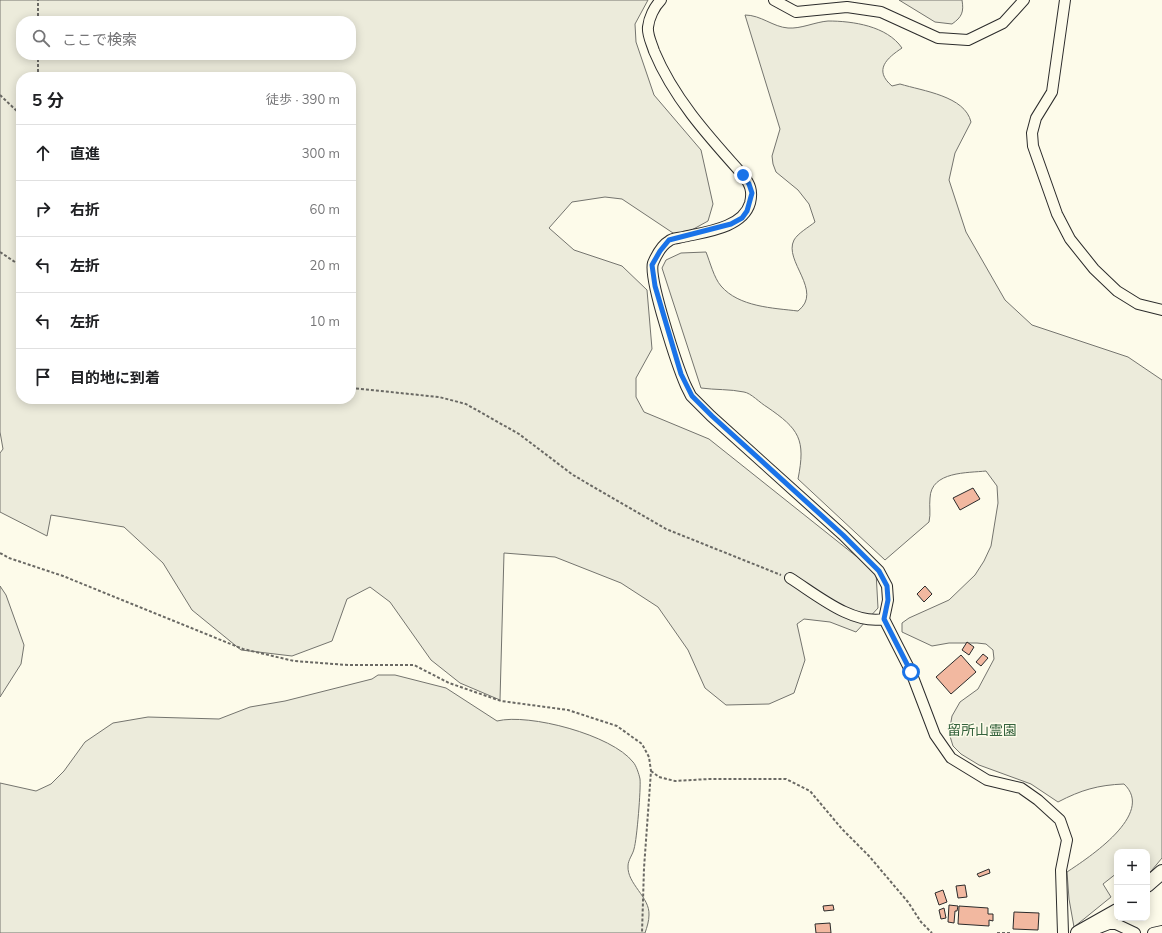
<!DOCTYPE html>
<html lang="ja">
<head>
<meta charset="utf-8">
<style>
  body { margin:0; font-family:Mulish,"Noto Sans JP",sans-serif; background:#f6f6f6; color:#202124 }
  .controls { position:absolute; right:12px; bottom:12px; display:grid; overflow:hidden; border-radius:8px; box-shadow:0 2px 10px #0003 }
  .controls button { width:36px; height:36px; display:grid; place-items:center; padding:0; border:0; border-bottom:1px solid #e0e0e0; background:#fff; color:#202124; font:20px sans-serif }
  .stop { position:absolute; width:12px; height:12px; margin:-9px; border:3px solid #1a73e8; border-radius:50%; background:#fff }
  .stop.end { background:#1a73e8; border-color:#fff; box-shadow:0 1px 4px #0008 }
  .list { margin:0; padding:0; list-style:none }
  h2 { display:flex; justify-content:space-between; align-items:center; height:52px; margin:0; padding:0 16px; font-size:17px }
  h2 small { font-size:13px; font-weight:400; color:#757577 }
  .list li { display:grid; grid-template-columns:26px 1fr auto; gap:12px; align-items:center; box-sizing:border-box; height:56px; padding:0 16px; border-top:1px solid #e0e0e0 }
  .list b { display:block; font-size:15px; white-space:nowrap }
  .list em { font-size:13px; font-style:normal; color:#757577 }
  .icon { flex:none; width:22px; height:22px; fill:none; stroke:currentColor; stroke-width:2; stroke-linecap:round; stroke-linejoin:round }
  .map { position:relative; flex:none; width:1162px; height:933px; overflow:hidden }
  .search { position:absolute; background:#fff; box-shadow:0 2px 10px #0003; left:16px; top:16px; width:340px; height:44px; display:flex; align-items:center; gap:10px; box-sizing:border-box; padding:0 14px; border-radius:16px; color:#757577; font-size:15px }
  .panel { position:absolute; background:#fff; box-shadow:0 2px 10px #0003; left:16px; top:72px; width:340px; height:332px; border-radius:16px }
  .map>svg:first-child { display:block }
  .green { fill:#ecebdb; stroke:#74746e; fill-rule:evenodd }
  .building { fill:#f2b8a0; stroke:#2b2b2b }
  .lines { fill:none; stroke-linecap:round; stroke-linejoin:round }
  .street-casing { stroke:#2b2b2b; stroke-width:12 }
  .secondary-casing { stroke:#2b2b2b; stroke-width:16 }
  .path { stroke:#6a6964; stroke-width:2; stroke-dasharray:3 2; stroke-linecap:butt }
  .street { stroke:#fdfbea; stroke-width:10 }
  .secondary { stroke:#fdfbea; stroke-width:14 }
  .route { stroke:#1a73e8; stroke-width:5 }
  .labels { text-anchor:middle; stroke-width:3; stroke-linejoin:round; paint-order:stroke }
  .park-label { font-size:14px; fill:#34623c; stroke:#fdfbea }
</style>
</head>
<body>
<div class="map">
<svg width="1162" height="933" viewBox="0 0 1162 933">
  <rect width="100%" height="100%" fill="#fdfbea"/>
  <path class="green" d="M0,0H648L635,24L636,42L654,95L701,150L713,204L708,221L679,237L622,199L605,197L572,202L549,228L574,250L622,266L647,290L652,349L636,378V397L644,412L709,439L876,572L878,608L856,632L830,622L804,619L797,624L805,660L794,693L769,704L726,705L705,688L688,650L658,607L621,583L555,557L504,553L500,700L460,683L431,660L390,602L370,587L347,599L332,641L292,656L241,650L192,610L163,563L124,527L51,515L47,536L0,512V453L3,449L0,432ZM21,21H351V55H21ZM21,77H351V399H21Z
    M899,0H962C964,12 962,17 952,24L935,22Z
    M745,15C761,15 773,27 788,28C801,29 815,22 828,21C853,21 887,26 902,48C887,58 873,70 892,86L900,84C923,91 965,96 971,122L955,153L949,180L966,232L1005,300L1032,325L1128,357L1162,380V858L1147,876V852H1117V873L1103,884L1111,897L1074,927L1069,899L1067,872C1088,858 1156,814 1124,784C1098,785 1081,790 1058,802L1031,784L979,765L961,754L953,746L949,733L952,716L960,702L978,689L994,659L993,650L986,644L977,643H949L932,646L902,632V623L909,618L949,600L975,575L984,561L991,546L998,503L997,486L986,471C968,473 931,471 930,498C929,507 931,513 929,522L885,560L798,479C806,439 799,429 767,407C760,403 751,393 744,392C730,389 715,390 701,388L662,268L666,260L681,253L706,252C710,262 714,278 721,286C739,307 773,308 798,311C824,291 783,261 794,240C798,233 809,227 815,222L809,204L798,190L776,172L773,164L772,156L780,129Z
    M0,586L6,595L24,645L21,664L0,697Z
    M378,675H395L446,688L497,721C529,713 612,735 633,762C636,765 639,774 640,779C641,788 637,839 634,849C633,854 628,860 628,866C627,884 650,897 649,915C649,921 647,927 645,933H0V783L36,791L51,784L64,771L85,742L113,723L148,717L219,719L250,707L285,701L372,679Z"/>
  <path class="building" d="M973,488L980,499L960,510L953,498Z
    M925,586L932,594L924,602L917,594Z
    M967,642L974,647L969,655L962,650Z
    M983,654L988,658L981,666L976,662Z
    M961,655L976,672L951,694L936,677Z
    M989,869L990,873L979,877L977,874Z
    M965,885L967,897L958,898L956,886Z
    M943,890L947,902L939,905L935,893Z
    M833,905L834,910L824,911L823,906Z
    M949,905L958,906L957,911H955L954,923L948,922Z
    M959,906L988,908V914H993V921L989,920V926L958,924Z
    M944,908L946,918L941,919L939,910Z
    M1014,912L1039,913L1038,930L1013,929Z
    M830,923L831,933H816L815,924Z"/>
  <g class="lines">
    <defs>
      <path id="street" d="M661,0C654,7 649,18 648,27C647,35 652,44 654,51C674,99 709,137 743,175C750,184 753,191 750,203C743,228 705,232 683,237C679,238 672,238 669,241C662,245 656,256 653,263C648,278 678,368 686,386L691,396L711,416L843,535L879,571L887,586L888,600L884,619L911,672L935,735L951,758L987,780L1021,788L1038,800L1060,820L1067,840L1061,870L1063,933
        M774,0L796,12L847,7L881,12L938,38L968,40L1003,23L1024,0
        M1065,0L1052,92L1036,118L1032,133L1033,146L1057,214L1070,239L1094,269L1117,291L1138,304L1162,310
        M790,578C817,595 852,625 884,619
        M1091,931L1109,924H1116L1135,933
        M1153,933L1162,931"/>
      <path id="secondary" d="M1147,885L1162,872
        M1078,933L1117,911"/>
    </defs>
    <use href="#street" class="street-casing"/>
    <use href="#secondary" class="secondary-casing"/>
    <path class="path" d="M38,21V0
      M38,77V55
      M0,95L21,115
      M0,252L21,266
      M351,388L439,397L466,404L519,434L573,475L666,529L781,575
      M0,553L9,558L63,576L243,649L294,661L348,665H414L449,683L501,701L568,710L617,726L642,744L649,757L651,771L644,868L642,933
      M651,771L659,777L675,781L709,779H786L810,791L842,829L869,856L908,902L921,922L932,933
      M997,933H1010"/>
    <use href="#street" class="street"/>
    <use href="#secondary" class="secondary"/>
  </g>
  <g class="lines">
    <path class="route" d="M743,175L749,184L752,193L747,211L742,218L731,224L669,240L660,251L652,265L655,286L681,374L692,396L712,416L843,535L879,571L887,586L888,600L884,619L911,672"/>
  </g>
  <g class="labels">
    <g class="park-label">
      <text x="982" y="735">留所山霊園</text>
    </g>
  </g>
</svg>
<div class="controls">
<button>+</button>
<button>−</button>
</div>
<div class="stop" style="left:911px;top:672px"></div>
<div class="stop end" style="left:743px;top:175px"></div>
<div class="search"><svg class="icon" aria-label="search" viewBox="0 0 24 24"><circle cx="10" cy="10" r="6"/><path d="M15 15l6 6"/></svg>ここで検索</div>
<section class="panel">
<h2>5 分<small>徒歩 · 390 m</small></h2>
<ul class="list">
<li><svg class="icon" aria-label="ahead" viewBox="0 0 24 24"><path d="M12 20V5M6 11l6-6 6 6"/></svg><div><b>直進</b></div><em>300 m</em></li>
<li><svg class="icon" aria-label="right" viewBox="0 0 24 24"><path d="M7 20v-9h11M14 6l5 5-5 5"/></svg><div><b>右折</b></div><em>60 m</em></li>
<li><svg class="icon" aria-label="left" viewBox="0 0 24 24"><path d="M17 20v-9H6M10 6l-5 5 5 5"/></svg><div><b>左折</b></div><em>20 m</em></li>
<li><svg class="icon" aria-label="left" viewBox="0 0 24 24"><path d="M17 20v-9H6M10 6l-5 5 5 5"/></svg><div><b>左折</b></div><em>10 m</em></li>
<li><svg class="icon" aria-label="arrive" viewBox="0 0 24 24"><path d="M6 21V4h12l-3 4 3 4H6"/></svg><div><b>目的地に到着</b></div></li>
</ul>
</section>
</div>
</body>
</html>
